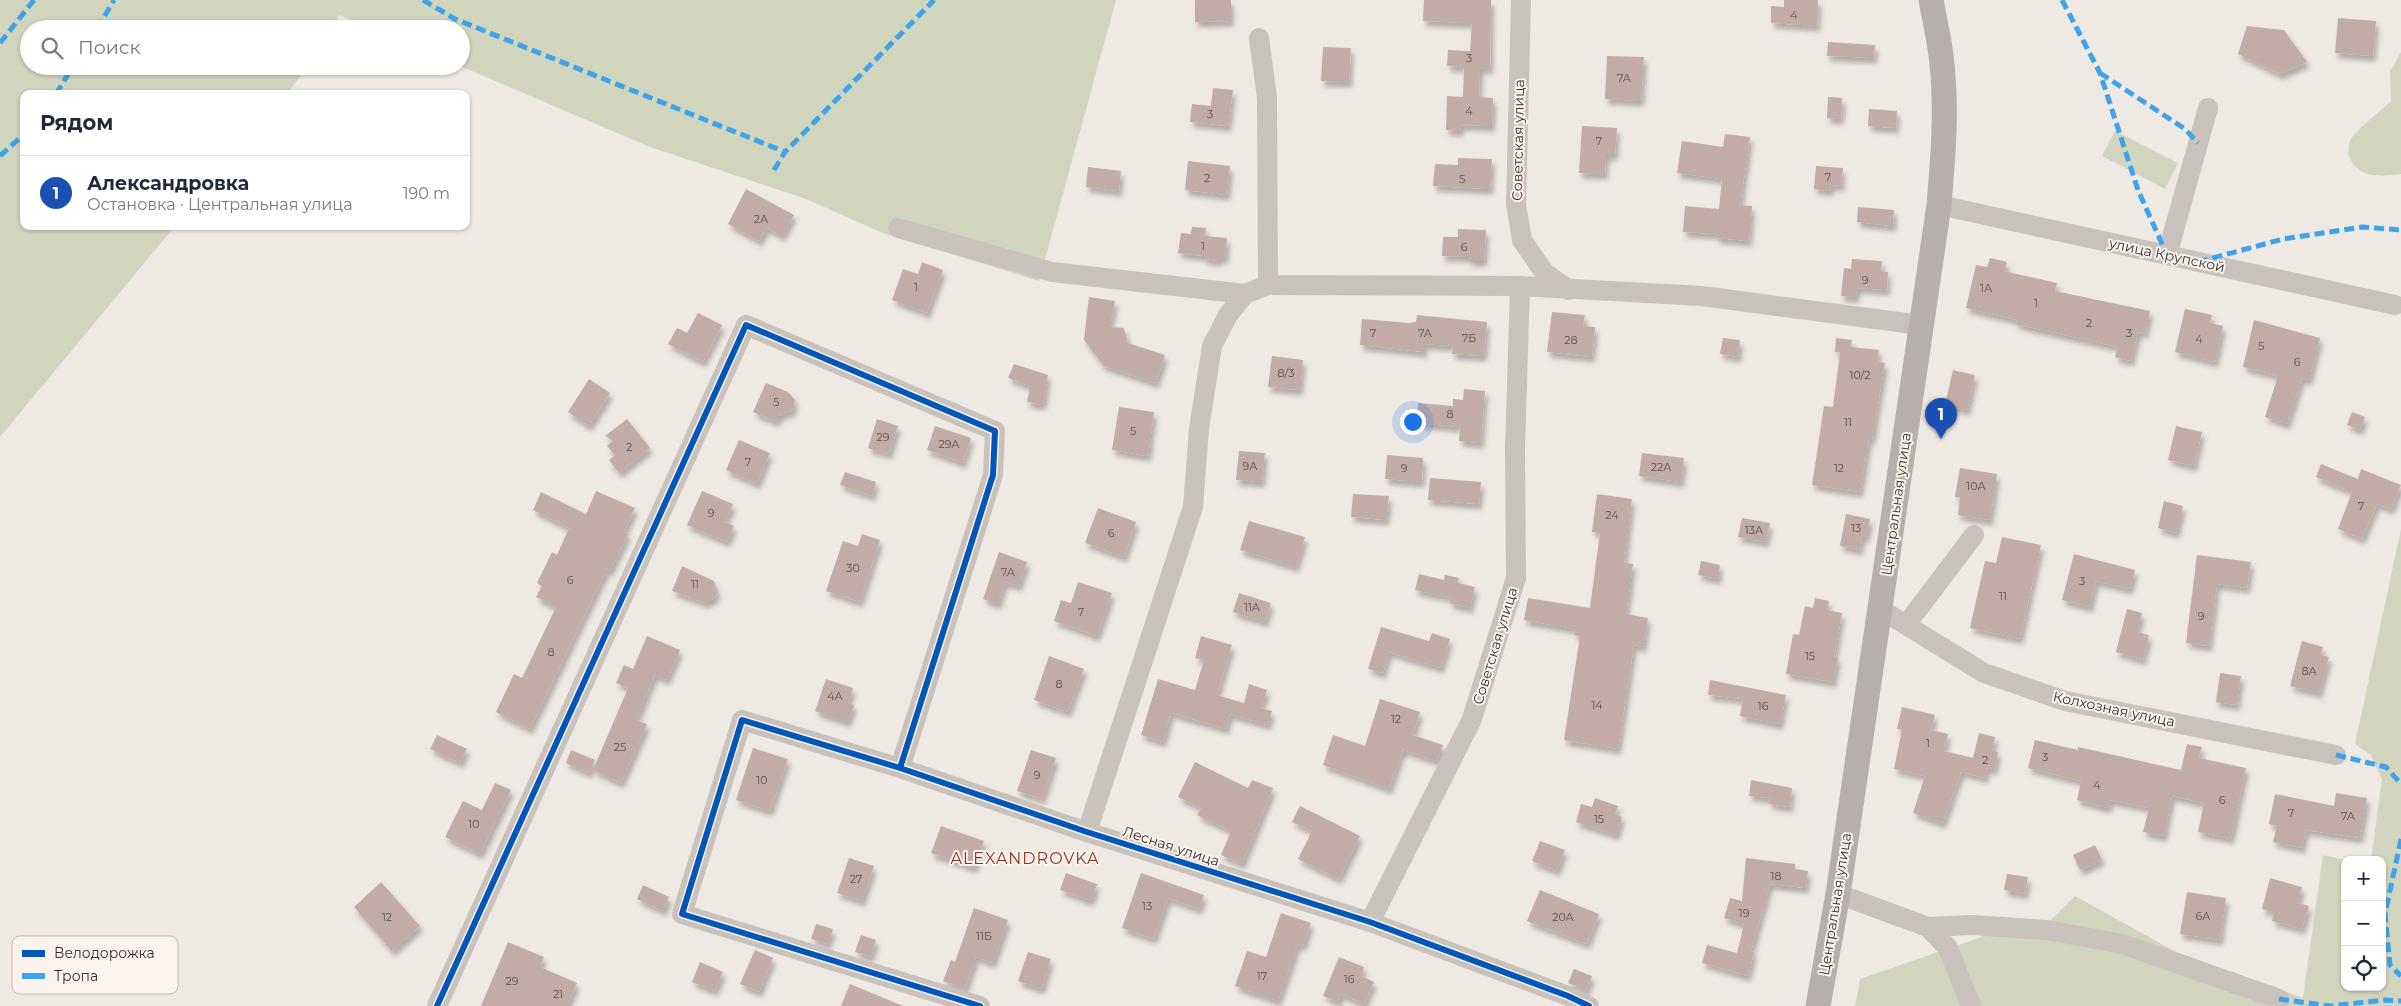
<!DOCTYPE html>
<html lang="ru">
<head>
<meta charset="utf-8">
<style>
  body { margin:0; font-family:Montserrat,sans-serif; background:#f6f6f7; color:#1f2937 }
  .controls { position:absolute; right:15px; bottom:15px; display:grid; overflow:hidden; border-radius:10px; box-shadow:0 1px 4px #0004 }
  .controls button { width:45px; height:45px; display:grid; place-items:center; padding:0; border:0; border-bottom:1px solid #e0e1e3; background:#fff; color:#1f2937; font:25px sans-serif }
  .you { position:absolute; left:1412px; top:421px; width:18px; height:18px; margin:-12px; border:4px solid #fff; border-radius:50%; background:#1a73e8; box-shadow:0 0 0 8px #1a73e833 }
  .badge { display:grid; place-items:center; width:32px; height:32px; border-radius:50%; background:#db2777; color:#fff; font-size:16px; font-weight:700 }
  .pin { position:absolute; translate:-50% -41px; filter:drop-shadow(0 1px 2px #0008) }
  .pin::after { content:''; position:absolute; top:26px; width:18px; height:15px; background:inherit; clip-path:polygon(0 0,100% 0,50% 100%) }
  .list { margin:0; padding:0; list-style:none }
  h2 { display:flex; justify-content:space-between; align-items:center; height:65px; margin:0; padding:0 20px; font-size:21px }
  h2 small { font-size:16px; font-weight:400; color:#747a83 }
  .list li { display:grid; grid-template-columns:32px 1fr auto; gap:15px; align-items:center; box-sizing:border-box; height:75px; padding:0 20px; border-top:1px solid #e0e1e3 }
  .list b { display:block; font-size:19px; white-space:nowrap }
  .list p { margin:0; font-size:16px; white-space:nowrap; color:#747a83 }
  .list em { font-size:16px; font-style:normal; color:#747a83 }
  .icon { flex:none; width:28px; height:28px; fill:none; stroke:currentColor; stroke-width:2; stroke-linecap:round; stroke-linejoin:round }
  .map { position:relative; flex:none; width:2401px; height:1006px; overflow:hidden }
  .search { position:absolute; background:#fff; box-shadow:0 1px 4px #0004; left:20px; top:20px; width:450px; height:55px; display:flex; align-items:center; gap:12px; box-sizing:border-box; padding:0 18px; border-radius:28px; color:#747a83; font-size:19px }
  .panel { position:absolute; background:#fff; box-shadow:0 1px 4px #0004; left:20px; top:90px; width:450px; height:140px; border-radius:10px }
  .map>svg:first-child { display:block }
  .green { fill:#d1d5be }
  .building { fill:#c3aca5; filter:url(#shadow) }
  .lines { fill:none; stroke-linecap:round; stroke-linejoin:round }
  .minor { stroke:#c8c1bc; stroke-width:20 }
  .major { stroke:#b7afab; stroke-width:25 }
  .quiet { stroke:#3fa3eb; stroke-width:5; stroke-dasharray:10 5; stroke-linecap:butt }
  .cycleway-casing { stroke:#fbf3ec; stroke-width:9 }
  .cycleway { stroke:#0057b8; stroke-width:6 }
  .labels { text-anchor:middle; stroke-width:4; stroke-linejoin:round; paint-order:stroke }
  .number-label { font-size:11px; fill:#5c4e49 }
  .street-label { font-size:14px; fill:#3a2e2a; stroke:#fbf3ec }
  .quarter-label { font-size:16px; letter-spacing:1px; fill:#8b3320; stroke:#fbf3ec }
  .key { fill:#fbf3ec; stroke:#c1b8b2; stroke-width:1 }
  .key-label { font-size:14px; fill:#3a2e2a }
</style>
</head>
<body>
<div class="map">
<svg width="2401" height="1006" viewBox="0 0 2401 1006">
  <defs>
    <filter id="shadow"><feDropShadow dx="3" dy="5.5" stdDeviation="2.5" flood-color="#0004"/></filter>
  </defs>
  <rect width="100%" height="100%" fill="#efe9e4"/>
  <path class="green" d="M0,0H1116L1039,281L883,233L806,199L650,147L460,66L461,29H372L339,15L332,29H29V66H309L286,94H24V226H175L0,437Z
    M2401,52V174C2382,176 2359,179 2350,158C2348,153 2348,144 2351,139C2358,128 2381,111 2391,101L2390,71Z
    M2115,131L2178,163L2165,189L2102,156Z
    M2401,529V1006H1855L1860,979L1990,934L2049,922L2075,896L2174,951L2303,998L2323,855L2345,860V987H2382V860H2371L2382,779L2371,755L2355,744Z"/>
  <path class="building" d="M1195,0H1231V21L1195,22Z
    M1424,0H1491L1490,69L1480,68L1479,97L1493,98L1492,126L1461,125L1460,131L1446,130L1447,96L1463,97L1464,67L1447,66L1448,50L1470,51L1472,23L1423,21Z
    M1784,0H1818L1817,26L1771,23V6L1784,7Z
    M2338,18L2376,21L2373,56L2335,53Z
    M2247,26L2284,30L2307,62L2280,74L2238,54Z
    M1828,42L1875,45L1874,58L1827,56Z
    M1323,47L1351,48L1349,82L1321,81Z
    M1607,56L1644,57L1641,101L1605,99Z
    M1213,88L1233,90L1228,126L1190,122L1192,104L1211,106Z
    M1828,97L1842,98L1841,119L1827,118Z
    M1869,109L1897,111L1896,128L1868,126Z
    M1582,126L1617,128L1615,155H1606L1605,174L1579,173Z
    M1725,134L1750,137L1740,205L1752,206L1749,241L1716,238L1717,234L1683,232L1685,206L1719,209L1722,179L1677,173L1682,141L1723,147Z
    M1458,158L1492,159L1490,189L1433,186L1435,164L1458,165Z
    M1188,161L1230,166L1227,195L1185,190Z
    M1816,166L1843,168L1841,186L1831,185L1830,191L1814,189Z
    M1088,167L1121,171L1119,191L1086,187Z
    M746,189L794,215L782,236L767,228L759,241L728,224Z
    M1858,207L1894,210L1893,226L1857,222Z
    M1192,227L1206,228L1205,236L1227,238L1225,258H1219V261L1204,259V256L1178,253L1181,233L1191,234Z
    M1458,229L1486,230L1484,261H1469L1470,257L1442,256L1443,237H1458Z
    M1990,258L2007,262L2004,271L2057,283L2055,291L2150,311L2145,334L2138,332L2131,361L2115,357L2118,347L2016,324L2017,320L1966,308L1976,265L1987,267Z
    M1852,259L1882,261L1881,271L1888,272L1887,290L1857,288L1856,297L1841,296L1844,268L1851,269Z
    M922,262L943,270L927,313L892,300L903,269L918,274Z
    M1089,297L1115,301L1110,327L1124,328L1128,343L1165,355L1156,383L1104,366L1084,340Z
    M2185,309L2212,315L2210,323L2223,326L2215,362L2175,352Z
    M1552,312L1585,315L1583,326L1595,327L1592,357L1547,352Z
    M698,313L722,325L703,362L668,344L677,328L687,333Z
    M1417,315L1487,322L1484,356L1452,354L1453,346L1424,344V352L1360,345L1362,319L1409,323L1416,322Z
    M2254,320L2320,338L2309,380L2302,378L2287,424L2265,417L2277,379L2275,378L2276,375L2243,367Z
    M1723,338L1740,340L1738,357L1720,354Z
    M1836,338L1852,340L1851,347L1879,350L1878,362L1885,363L1872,439L1869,438L1860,492L1812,485L1824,406L1833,407L1840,352H1835Z
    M1272,356L1303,360L1300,390L1268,387Z
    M1014,364L1048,375L1043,405L1027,402L1030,386L1008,378Z
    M1953,370L1975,375L1967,410L1945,405Z
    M589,379L610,393L589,426L568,412Z
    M766,383L788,392L795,400L793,410L778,416L776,422L753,412Z
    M1464,389L1485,391L1481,443L1459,441L1460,427L1417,423L1418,403L1453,406V399L1463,400Z
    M1119,407L1154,412L1148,456L1112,450Z
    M2352,412L2365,417L2360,430L2347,425Z
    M627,419L650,448L619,473L609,460L615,455L607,446L613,441L605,436Z
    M877,419L898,426L889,454L868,448Z
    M935,426L971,438L963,463L927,450Z
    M2176,426L2202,432L2194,466L2168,460Z
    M739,440L770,453L757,484L726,470Z
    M1239,451L1265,453L1262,482L1236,480Z
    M1642,453L1684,458L1681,482L1639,476Z
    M1387,455L1423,458L1422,482L1385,479Z
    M2321,464L2358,479L2361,469L2401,485L2391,509L2377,504L2362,539L2338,529L2352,492L2316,477Z
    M1960,468L1997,474L1990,520L1958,515L1960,497H1955Z
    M845,472L876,482L872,496L840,485Z
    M1430,478L1481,482L1479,504L1428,500Z
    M596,491L635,508L624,532L628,534L610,571L607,569L530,729L496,712L514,674L522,678L556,607L536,597L542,586L537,583L552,552L557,555L569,528L533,510L541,492L586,514Z
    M702,491L733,504L725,522L734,526L727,542L687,525Z
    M1353,494L1389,496L1386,520L1351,517Z
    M1597,494L1632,499L1624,563L1633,564L1626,614L1648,618L1643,647L1634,645L1618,749L1564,740L1580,636L1574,635L1575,629L1524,620L1528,598L1590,608L1600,533L1592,532Z
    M2164,501L2183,506L2176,533L2158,528Z
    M1098,508L1136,522L1124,557L1085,543Z
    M1846,514L1870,519L1866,537H1862L1860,550L1840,546Z
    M1742,518L1770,523L1766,542L1738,537Z
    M1249,521L1305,537L1296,567L1240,550Z
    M862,534L880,540L860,602L826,591L843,541L858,546Z
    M2002,537L2041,545L2020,639L1970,628L1985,561L1996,563Z
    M999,552L1027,562L1019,586L1005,582L998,604L983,599Z
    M2074,554L2135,570L2130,589L2096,581L2090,607L2062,600Z
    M2197,555L2251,562L2247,588L2217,584L2209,646L2186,643Z
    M1701,561L1720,565L1718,579L1698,575Z
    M682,566L714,581L717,592L715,598L705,603L672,591Z
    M1419,574L1444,580L1445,575L1459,578L1458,583L1475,587L1470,608L1449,603L1451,598L1415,590Z
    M1078,582L1112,593L1097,636L1054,621L1061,600L1071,603Z
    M1239,593L1271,603L1265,622L1233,612Z
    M1815,598L1829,601L1827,610L1842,613L1834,657L1838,658L1833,682L1786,674L1793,634L1799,635L1805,606L1813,608Z
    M2127,609L2142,613L2137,632L2149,635L2143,660L2116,652Z
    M1381,627L1429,641L1432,633L1450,639L1441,668L1389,652L1383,673L1368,669Z
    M647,636L680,650L667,680L655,675L636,720L647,724L621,783L593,770L628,688L616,683L624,665L633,669Z
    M1201,636L1232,645L1217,695L1244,703L1249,684L1267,690L1261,708L1272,711L1268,725L1230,714L1226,729L1171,713L1163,742L1141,735L1158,679L1195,690L1204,660L1195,658Z
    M2302,641L2323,647L2321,655L2329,657L2319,693L2290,686Z
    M1049,656L1084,669L1068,712L1034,700Z
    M2220,673L2241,676L2237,705L2216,702Z
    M826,679L853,688L848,703L854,705L848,722L815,711Z
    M1710,680L1786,695L1780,724L1740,716L1743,699L1708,695Z
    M1380,699L1420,712L1413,735L1443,745L1437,761L1403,750L1389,789L1323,765L1333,735L1365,746Z
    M1902,707L1935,715L1931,730L1948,734L1944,751L1973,758L1979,733L1995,737L1992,750L1998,752L1994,770L1987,768L1985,778L1961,772L1943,823L1913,813L1925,776L1894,769L1902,730L1897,729Z
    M437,735L467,749L460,763L430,749Z
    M2035,740L2078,750V747L2181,770L2187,744L2202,747L2199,758L2246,768L2231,839L2198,832L2204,803L2172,796L2164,836L2143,832L2149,808L2110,800L2108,808L2077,800L2081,781L2028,768Z
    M753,748L788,759L770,811L736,800Z
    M571,750L595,760L589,773L566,763Z
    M1031,750L1056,758L1042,799L1017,791Z
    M1195,762L1248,788L1252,780L1273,788L1242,864L1221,855L1231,831L1197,815L1201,808L1178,797Z
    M1751,780L1792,788L1790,807L1769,804L1770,798L1749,796Z
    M495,783L511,790L480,854L445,837L463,801L482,810Z
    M2336,793L2367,798L2360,838L2306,830L2302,848L2273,842L2277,826L2269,824L2275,794L2334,806Z
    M1595,798L1618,806L1615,814L1622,817L1616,835L1576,822L1581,804L1592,807Z
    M1300,806L1360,836L1339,879L1298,859L1312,831L1292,822Z
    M941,826L984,841L974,868L931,853Z
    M1540,841L1565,850L1557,871L1532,861Z
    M2095,845L2102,860L2080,870L2073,855Z
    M849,858L874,866L862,901L837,893Z
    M1746,858L1795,864V869L1808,871L1806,888L1770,884L1751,951L1754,952L1748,976L1702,963L1707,945L1737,953L1744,924L1724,918L1730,898L1742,901Z
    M1066,873L1097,884L1091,901L1060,890Z
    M1141,873L1204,895L1199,909L1168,898L1154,939L1122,928Z
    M2007,874L2028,877L2025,894L2004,890Z
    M2270,878L2302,887L2298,903L2309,906L2302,929L2272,921L2274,912L2262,909Z
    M381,882L420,926L392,951L354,907Z
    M643,885L669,897L663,911L637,899Z
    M1540,890L1599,914L1587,944L1527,921Z
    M2187,892L2226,898L2220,940L2180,934Z
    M974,908L1008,920L993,963L976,957L965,989L943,981L951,960L955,962Z
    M1281,913L1311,923L1303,946L1298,944L1278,1001L1235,986L1247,951L1266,957Z
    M816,924L833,929L828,944L811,939Z
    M861,935L876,940L871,957L855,952Z
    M508,942L544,957L540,967L577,983L567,1006H481Z
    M755,950L773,958L759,992L740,984Z
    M1028,952L1051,959L1042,989L1018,981Z
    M1339,957L1364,967L1361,976L1374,982L1364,1004L1341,994L1338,1002L1323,996Z
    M700,962L723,972L715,991L692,982Z
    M1574,969L1592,976L1586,991L1568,983Z
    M850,984L903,1006H841Z"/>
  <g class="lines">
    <path class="minor" d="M1521,0L1516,204L1522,240L1544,272L1569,290
      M1259,38L1267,98L1268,285
      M1939,205L2395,305
      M898,228L1052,272L1245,294
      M2167,255L2208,108
      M1880,609L1984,673L2065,701L2336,755
      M1906,625L1974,535
      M1087,832L1193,507L1199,429L1212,346L1228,315L1245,294L1268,285L1520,286L1702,296L1921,325
      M1838,894L1928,927L1948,948L1971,1006
      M1370,922L1472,719L1516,578L1515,448L1520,286
      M1928,927L1971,925L2047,930L2122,944L2279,999
      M437,1006L746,325L995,431L993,475L900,768
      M980,1006L682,914L742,720L900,768L1087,832L1370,922L1568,996L1589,1006"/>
    <path class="major" d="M1818,1006L1838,894L1939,205C1943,158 1947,111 1942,64C1940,43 1935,21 1931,0"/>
    <path class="quiet" d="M423,0L455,19L785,152
      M2062,0L2100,73L2138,190L2167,255
      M97,29L114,0
      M0,43L34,0
      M2100,73L2185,129L2198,143
      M56,94L73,66
      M0,156L24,134
      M774,170L785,152L934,0
      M2198,262L2283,239L2363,227L2401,230
      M2336,755L2386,767L2401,784
      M2401,839L2385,914L2390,965L2401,976
      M2279,999L2330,1006L2385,1000L2401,1001"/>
    <defs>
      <path id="cycleway" d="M437,1006L746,325L995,431L993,475L900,768
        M980,1006L682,914L742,720L900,768L1087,832L1370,922L1568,996L1589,1006"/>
    </defs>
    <use href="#cycleway" class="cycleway-casing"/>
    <use href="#cycleway" class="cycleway"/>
  </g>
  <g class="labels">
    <g class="number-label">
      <text x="1794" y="19">4</text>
      <text x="1469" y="62">3</text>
      <text x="1624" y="82">7А</text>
      <text x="1469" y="115">4</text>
      <text x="1210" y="118">3</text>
      <text x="1599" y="145">7</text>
      <text x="1828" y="181">7</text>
      <text x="1207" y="182">2</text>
      <text x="1462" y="183">5</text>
      <text x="761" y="223">2А</text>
      <text x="1203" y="250">1</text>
      <text x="1464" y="251">6</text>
      <text x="1865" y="284">9</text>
      <text x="916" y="291">1</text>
      <text x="1986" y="292">1А</text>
      <text x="2036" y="307">1</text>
      <text x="2089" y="327">2</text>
      <text x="1373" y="337">7</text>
      <text x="1425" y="337">7А</text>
      <text x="2129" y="337">3</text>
      <text x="1469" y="342">7Б</text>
      <text x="2199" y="343">4</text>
      <text x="1571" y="344">28</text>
      <text x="2261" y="350">5</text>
      <text x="2297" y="366">6</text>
      <text x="1286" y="377">8/3</text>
      <text x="1860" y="379">10/2</text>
      <text x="776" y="406">5</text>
      <text x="1450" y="418">8</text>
      <text x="1848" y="426">11</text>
      <text x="1133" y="435">5</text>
      <text x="883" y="441">29</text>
      <text x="949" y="448">29А</text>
      <text x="629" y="451">2</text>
      <text x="748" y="466">7</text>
      <text x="1250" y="470">9А</text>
      <text x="1661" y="471">22А</text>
      <text x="1404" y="472">9</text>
      <text x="1839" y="472">12</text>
      <text x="1976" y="490">10А</text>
      <text x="2361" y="510">7</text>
      <text x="711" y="517">9</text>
      <text x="1612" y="519">24</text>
      <text x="1856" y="532">13</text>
      <text x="1754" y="534">13А</text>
      <text x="1111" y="537">6</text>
      <text x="853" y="572">30</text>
      <text x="1008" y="576">7А</text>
      <text x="570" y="584">6</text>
      <text x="2082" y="585">3</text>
      <text x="695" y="588">11</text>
      <text x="2003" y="600">11</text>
      <text x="1252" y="611">11А</text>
      <text x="1081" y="616">7</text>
      <text x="2201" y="620">9</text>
      <text x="551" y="656">8</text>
      <text x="1810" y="660">15</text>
      <text x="2309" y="675">8А</text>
      <text x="1059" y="688">8</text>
      <text x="835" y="700">4А</text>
      <text x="1597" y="709">14</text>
      <text x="1763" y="710">16</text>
      <text x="1396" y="723">12</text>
      <text x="1928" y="747">1</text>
      <text x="620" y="751">25</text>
      <text x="2045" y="761">3</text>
      <text x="1985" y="764">2</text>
      <text x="1037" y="779">9</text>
      <text x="762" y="784">10</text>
      <text x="2097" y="789">4</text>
      <text x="2222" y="804">6</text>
      <text x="2291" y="817">7</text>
      <text x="2348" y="820">7А</text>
      <text x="1599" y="823">15</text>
      <text x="474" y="828">10</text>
      <text x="1776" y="880">18</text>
      <text x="856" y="883">27</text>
      <text x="1147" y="910">13</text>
      <text x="1744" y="917">19</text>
      <text x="2203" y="920">6А</text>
      <text x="387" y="921">12</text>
      <text x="1563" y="921">20А</text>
      <text x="984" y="940">11Б</text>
      <text x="1262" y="980">17</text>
      <text x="1349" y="983">16</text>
      <text x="512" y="985">29</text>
      <text x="558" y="998">21</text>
    </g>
    <g class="street-label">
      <text transform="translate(1518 140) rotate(-89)" y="5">Советская улица</text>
      <text transform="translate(2167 255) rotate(12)" y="5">улица Крупской</text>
      <text transform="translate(1896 504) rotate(-82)" y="5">Центральная улица</text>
      <text transform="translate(1495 646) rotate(-73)" y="5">Советская улица</text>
      <text transform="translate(2114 709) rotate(12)" y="5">Колхозная улица</text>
      <text transform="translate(1171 846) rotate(18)" y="5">Лесная улица</text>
      <text transform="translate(1835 904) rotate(-81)" y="5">Центральная улица</text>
    </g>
    <g class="quarter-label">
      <text x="1025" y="864">ALEXANDROVKA</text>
    </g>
  </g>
  <rect x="12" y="936" width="166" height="58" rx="8" class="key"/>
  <rect x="22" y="950" width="23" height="7" fill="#0057b8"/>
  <rect x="22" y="973" width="23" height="6" fill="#3fa3eb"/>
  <g class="key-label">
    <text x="54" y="958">Велодорожка</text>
    <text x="54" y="981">Тропа</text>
  </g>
</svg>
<div class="controls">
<button>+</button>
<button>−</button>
<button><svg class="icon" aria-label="locate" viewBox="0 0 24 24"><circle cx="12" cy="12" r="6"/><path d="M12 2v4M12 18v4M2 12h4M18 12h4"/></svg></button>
</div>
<div class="you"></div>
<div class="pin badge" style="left:1941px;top:439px;background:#1a4fb4">1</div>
<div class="search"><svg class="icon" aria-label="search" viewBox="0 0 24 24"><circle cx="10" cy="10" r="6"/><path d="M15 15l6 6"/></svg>Поиск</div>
<section class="panel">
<h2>Рядом<small></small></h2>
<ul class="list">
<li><span class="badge" style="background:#1a4fb4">1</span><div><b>Александровка</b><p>Остановка · Центральная улица</p></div><em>190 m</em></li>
</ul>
</section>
</div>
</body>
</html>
